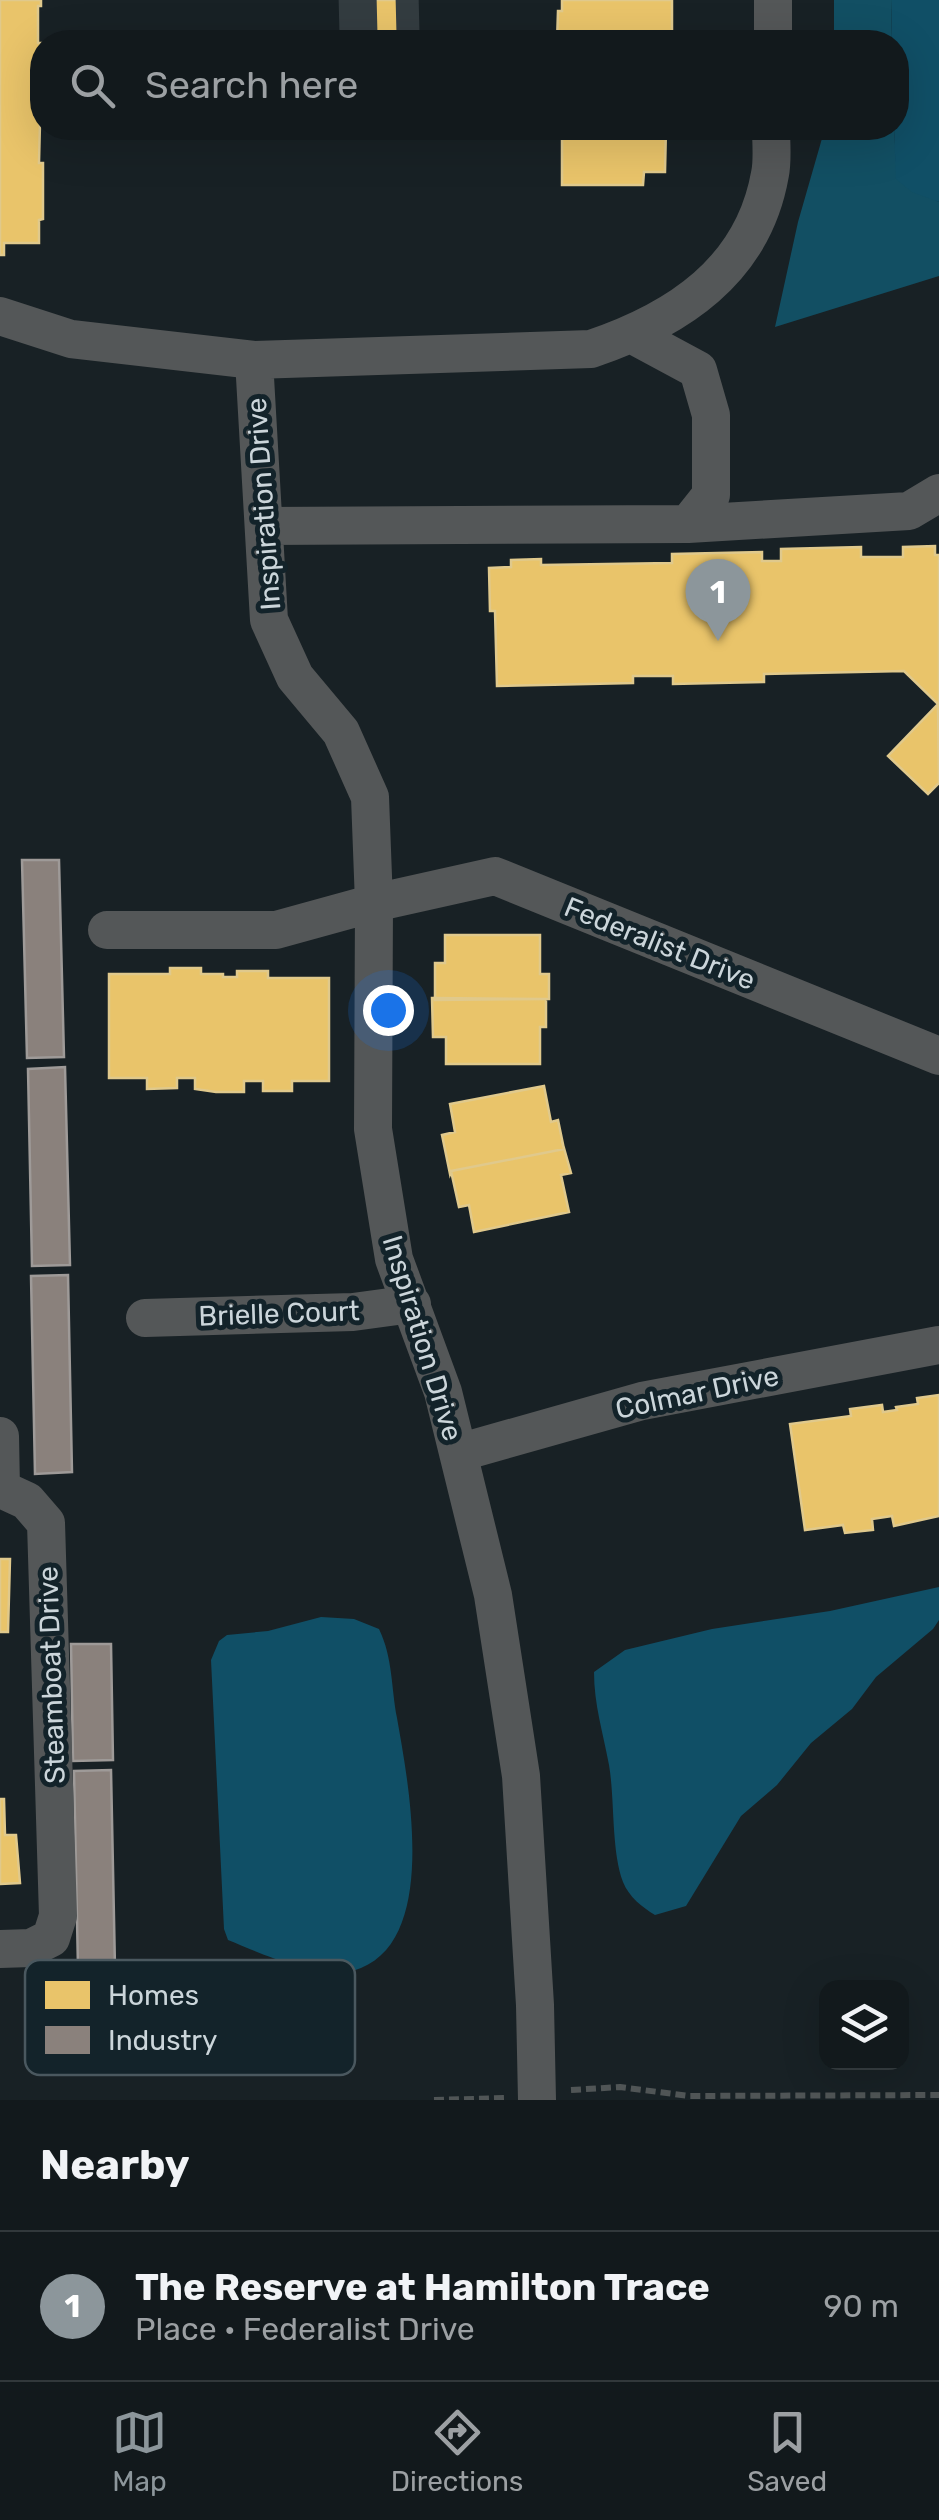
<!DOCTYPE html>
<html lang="en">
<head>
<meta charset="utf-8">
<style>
  body { margin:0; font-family:Rubik,sans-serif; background:#1b2225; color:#f1f3f6 }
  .controls { position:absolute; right:30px; bottom:30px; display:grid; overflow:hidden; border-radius:20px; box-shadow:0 10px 40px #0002 }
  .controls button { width:90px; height:90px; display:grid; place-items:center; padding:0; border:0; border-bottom:2px solid #31383b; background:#12191c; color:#f1f3f6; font:50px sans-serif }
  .you { position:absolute; left:388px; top:1010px; width:35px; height:35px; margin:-25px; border:8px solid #fff; border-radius:50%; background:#1a73e8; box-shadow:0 0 0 15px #1a73e833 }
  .badge { display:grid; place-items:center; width:65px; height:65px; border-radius:50%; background:#8c969b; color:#fff; font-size:32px; font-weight:700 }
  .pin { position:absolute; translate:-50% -82px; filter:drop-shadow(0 2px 5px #0008) }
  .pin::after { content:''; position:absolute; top:52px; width:35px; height:30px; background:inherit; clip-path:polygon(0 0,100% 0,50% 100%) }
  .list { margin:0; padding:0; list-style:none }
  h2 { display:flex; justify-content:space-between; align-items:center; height:130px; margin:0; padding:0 40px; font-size:42px }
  h2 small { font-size:32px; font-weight:400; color:#9ca0a3 }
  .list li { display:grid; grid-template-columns:65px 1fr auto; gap:30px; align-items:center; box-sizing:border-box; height:150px; padding:0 40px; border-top:2px solid #31383b }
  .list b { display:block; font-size:38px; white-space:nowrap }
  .list p { margin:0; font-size:32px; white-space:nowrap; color:#9ca0a3 }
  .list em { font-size:32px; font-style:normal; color:#9ca0a3 }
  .icon { flex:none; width:55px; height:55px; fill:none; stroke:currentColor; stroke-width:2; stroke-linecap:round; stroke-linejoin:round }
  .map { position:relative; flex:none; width:939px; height:2100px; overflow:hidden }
  .search { position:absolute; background:#12191c; box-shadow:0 10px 40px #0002; left:30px; right:30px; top:30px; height:110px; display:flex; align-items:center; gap:25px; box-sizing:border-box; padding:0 35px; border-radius:40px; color:#9ca0a3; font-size:38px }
  .sheet { height:280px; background:#12191c }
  nav { display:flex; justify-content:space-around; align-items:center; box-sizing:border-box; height:140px; border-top:2px solid #31383b; background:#12191c; font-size:28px; color:#9ca0a3 }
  nav a { display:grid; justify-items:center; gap:5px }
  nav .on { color:#8c969b }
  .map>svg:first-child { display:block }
  .forest { fill:#124f63 }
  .water { fill:#104f66 }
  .homes { fill:#e9c46a; stroke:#e0c98c; stroke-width:2.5 }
  .industry { fill:#8a817c; stroke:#9e9a98; stroke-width:2.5 }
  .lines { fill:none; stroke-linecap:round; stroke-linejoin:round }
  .minor-tunnel { stroke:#333c40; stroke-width:38; stroke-dasharray:38 19; stroke-linecap:butt }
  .path { stroke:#505556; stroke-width:6; stroke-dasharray:10 5; stroke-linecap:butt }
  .minor { stroke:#545758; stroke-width:38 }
  .labels { text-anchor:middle; stroke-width:10; stroke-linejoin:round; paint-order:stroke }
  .street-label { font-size:28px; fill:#cbd5da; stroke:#13232a }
  .key { fill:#13232a; stroke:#4a585f; stroke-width:2.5 }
  .key-label { font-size:28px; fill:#cbd5da }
</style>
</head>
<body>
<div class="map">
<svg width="939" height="2100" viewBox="0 0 939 2100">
  <rect width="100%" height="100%" fill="#182125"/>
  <path class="forest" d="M834,0H892L891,42H834Z
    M825,128H894L897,179L939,202V276L775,327L798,222Z"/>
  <path class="water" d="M892,0H939V202L912,192L896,179L894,128H896V42H891Z
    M939,1587V1620L933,1629L876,1677L852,1709L811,1743L777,1785L741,1816L686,1906L655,1915C642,1907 629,1897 623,1882C611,1850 615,1800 609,1765C603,1732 594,1705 594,1672L625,1650L712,1629L830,1611Z
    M321,1617L354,1619L379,1629C393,1658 391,1687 397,1718C408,1781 439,1937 361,1968C324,1983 263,1954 228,1940L224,1929L211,1660L219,1641L227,1635L268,1631Z"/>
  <path class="homes" d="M0,0H41V6H38V43H42L39,163H43V219L39,220V243H4V255H0Z
    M352,0H409V42H352Z
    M562,0H672V42H557L558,11H562Z
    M562,128H666L665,172H644L643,185H562Z
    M935,546V555H939V705L904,671L764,674V682L673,684V676H633V683L497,686L495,611H490L489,568L511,567V560L541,559V565L672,563V554L762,552V561H781V549L861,547V557H903V547Z
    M938,704L939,783L928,794L888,756Z
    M445,935H540V974H549V999L435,1000V963H445Z
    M170,968H201V974H223V977H237V971H268V978H329V1081H292V1091H263V1081H244V1092H216L195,1089V1078H177V1088L147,1089V1078H109V974H170Z
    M432,998L546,999V1027H540V1064H446V1037H433Z
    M544,1086L551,1122L558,1120L564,1149L451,1171L450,1174L442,1135L455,1132L450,1104Z
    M562,1141L571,1173L561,1175L569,1212L474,1232L469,1205L459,1207L451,1171L564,1149Z
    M939,1395V1516L894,1526L892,1516L872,1519L873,1530L845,1533L843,1525L805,1530L790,1424L851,1416L850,1409L882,1405L883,1412L897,1410L896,1407L918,1404L917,1398Z
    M0,1559H10L8,1632H0Z
    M0,1799H4L5,1835H16L20,1883L0,1884Z"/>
  <path class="industry" d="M22,860H59L64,1057L27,1058Z
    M65,1067L70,1265L32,1266L28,1069Z
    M68,1275L72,1472L35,1474L31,1276Z
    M71,1644H111L113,1760L73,1761Z
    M111,1770L115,1968H78L74,1771Z"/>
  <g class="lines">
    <path class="minor-tunnel" d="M339,15L419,13"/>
    <path class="path" d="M571,2090L620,2087L689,2096L939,2095
      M434,2100L505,2098"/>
    <path class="minor" d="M773,42V0
      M0,316L71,339L254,360L591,349C677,320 753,271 770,174C773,160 771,142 771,128
      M254,360L269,620L295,677L341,732L370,797L374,903L373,1129L394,1259L443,1392L493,1595L521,1776L535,2005L537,2100
      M688,524L909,511L939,493
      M264,526L688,524L711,495V415L698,370L633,335
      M107,930H276L374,903L495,876L939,1056
      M145,1318L353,1312L412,1304
      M0,1436L1,1489L27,1501L46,1523L58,1916L51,1938L31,1948L0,1949
      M458,1453L642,1401L939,1345"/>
  </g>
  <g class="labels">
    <g class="street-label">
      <text transform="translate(263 504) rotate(-94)" y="10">Inspiration Drive</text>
      <text transform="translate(660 943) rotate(22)" y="10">Federalist Drive</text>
      <text transform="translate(279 1313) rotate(-2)" y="10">Brielle Court</text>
      <text transform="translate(423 1338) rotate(73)" y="10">Inspiration Drive</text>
      <text transform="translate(697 1392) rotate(-12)" y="10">Colmar Drive</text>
      <text transform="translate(51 1675) rotate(-92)" y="10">Steamboat Drive</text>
    </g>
  </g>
  <rect x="25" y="1960" width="330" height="115" rx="15" class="key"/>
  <rect x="45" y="1981" width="45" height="28" fill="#e9c46a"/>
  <rect x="45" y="2026" width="45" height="28" fill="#8a817c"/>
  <g class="key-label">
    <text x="108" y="2005">Homes</text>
    <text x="108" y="2050">Industry</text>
  </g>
</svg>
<div class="controls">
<button><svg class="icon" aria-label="layers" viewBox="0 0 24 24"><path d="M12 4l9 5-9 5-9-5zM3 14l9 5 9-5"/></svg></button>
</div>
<div class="you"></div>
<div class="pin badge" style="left:718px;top:641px">1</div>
<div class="search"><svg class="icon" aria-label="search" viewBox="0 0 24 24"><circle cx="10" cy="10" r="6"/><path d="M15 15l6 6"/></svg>Search here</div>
</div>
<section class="sheet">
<h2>Nearby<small></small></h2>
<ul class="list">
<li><span class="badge">1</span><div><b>The Reserve at Hamilton Trace</b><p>Place · Federalist Drive</p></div><em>90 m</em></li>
</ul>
</section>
<nav>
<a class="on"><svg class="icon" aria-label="map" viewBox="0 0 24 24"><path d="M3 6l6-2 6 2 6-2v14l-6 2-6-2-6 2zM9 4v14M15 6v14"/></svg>Map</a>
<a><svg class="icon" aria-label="directions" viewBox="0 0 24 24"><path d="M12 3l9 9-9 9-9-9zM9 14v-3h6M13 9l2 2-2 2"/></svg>Directions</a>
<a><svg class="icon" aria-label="saved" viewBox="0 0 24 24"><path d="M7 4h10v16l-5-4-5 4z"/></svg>Saved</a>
</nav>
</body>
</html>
